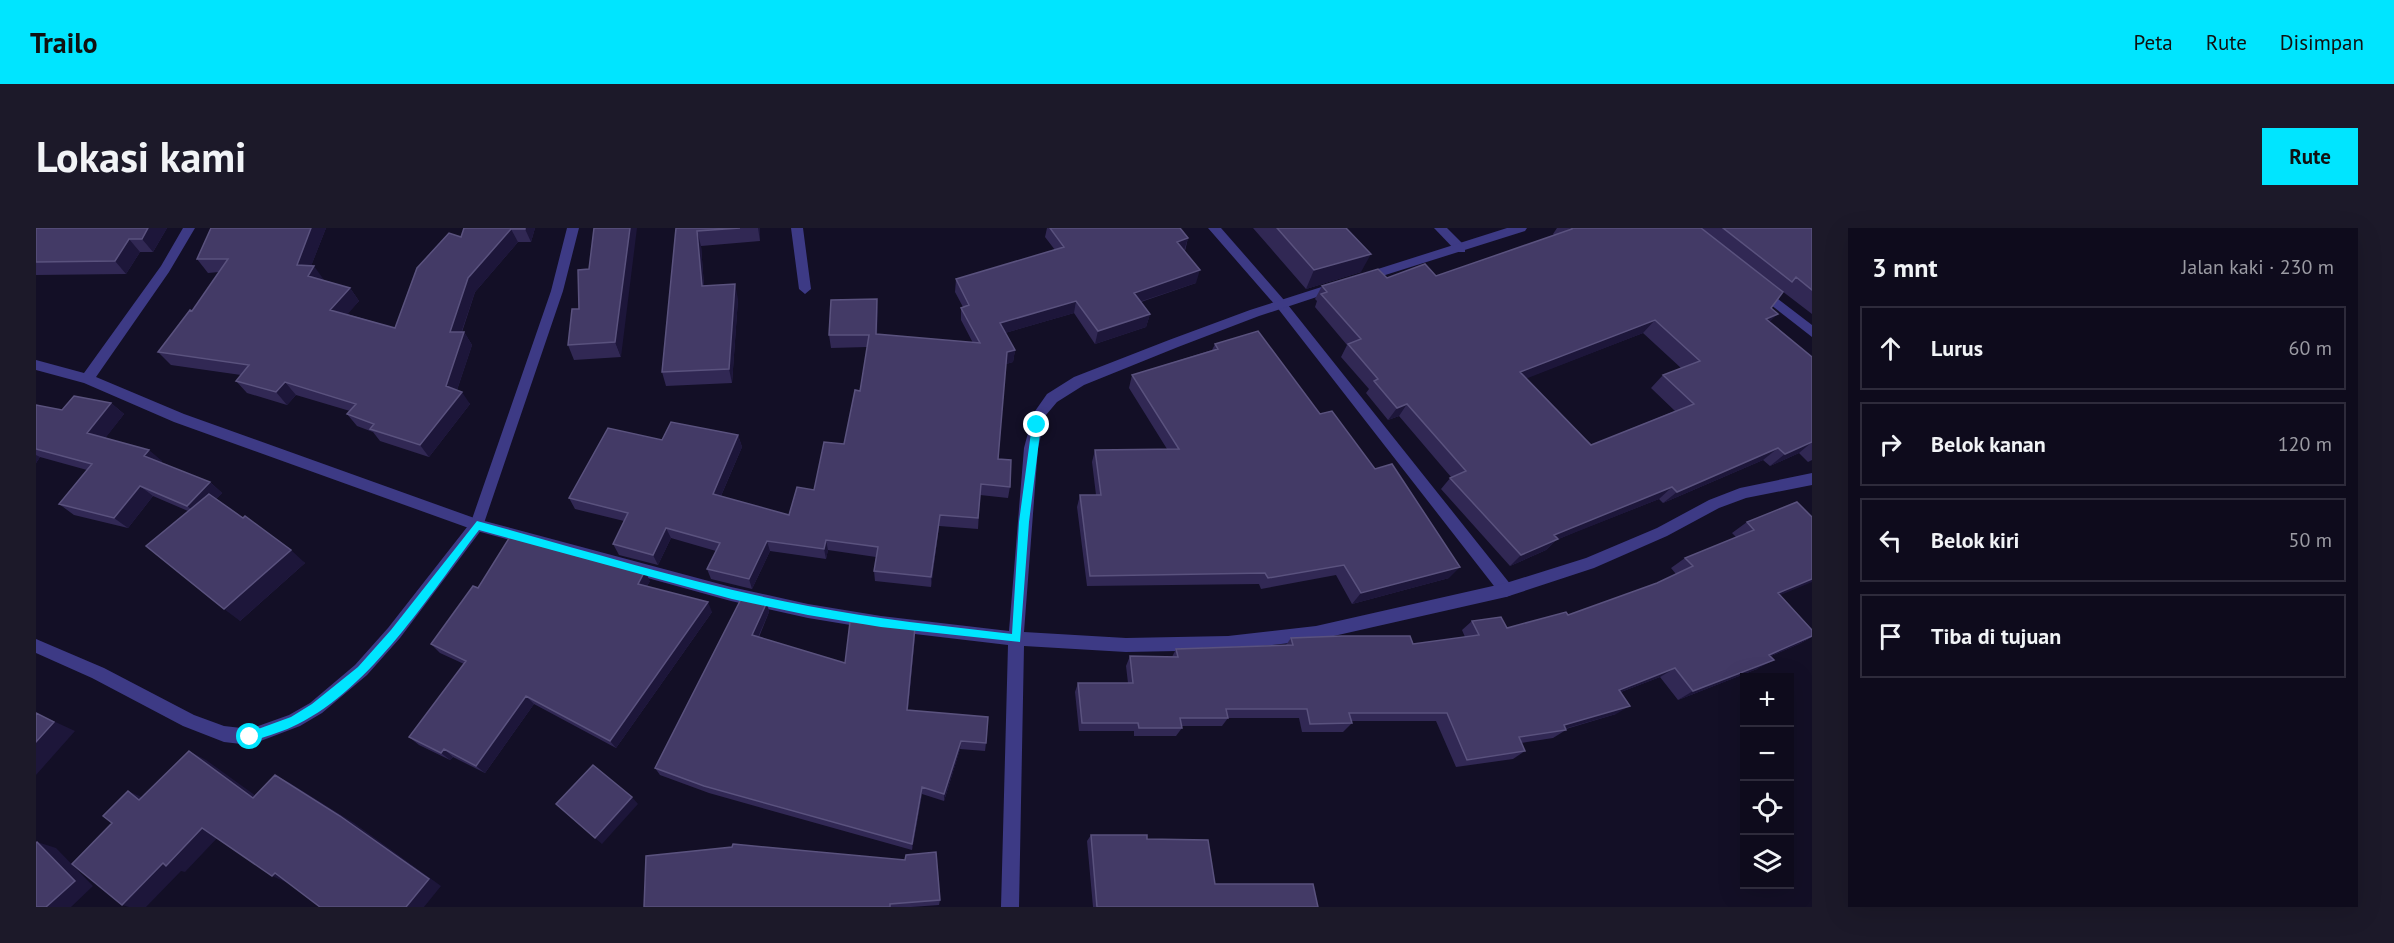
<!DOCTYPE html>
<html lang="id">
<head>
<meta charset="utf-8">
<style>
  body { margin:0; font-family:"PT Sans",sans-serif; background:#1c1929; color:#f1f3f6 }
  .controls { position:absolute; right:18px; bottom:18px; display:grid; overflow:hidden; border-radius:0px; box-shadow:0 6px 24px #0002 }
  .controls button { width:54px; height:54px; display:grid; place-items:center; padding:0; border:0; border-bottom:2px solid #2e2b3b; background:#0e0b1c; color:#f1f3f6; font:30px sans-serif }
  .stop { position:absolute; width:18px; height:18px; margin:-14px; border:4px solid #00e5ff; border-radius:50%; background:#fff }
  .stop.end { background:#00e5ff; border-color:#fff; box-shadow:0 2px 6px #0008 }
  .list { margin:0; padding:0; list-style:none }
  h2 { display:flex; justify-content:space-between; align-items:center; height:78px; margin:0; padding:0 24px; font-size:26px }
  h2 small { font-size:20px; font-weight:400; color:#9b9ba3 }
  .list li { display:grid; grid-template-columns:39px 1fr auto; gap:18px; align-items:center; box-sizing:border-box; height:84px; margin:0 12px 12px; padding:0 12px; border:2px solid #2e2b3b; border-radius:0px }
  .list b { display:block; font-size:22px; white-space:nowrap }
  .list em { font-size:20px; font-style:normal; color:#9b9ba3 }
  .icon { flex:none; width:33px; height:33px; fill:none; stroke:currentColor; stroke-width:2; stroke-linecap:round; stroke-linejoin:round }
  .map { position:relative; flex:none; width:1776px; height:679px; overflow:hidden; border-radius:0px }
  header { display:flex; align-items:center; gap:36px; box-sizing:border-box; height:84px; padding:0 30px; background:#00e5ff; color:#111 }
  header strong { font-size:28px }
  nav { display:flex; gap:33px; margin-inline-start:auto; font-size:21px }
  .intro { display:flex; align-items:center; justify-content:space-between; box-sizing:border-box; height:144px; padding:0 36px }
  h1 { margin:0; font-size:42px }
  .button { padding:15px 27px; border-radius:0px; background:#00e5ff; color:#111; font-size:21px; font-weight:700 }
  main { display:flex; gap:36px; padding:0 36px }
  aside { flex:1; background:#0e0b1c; border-radius:0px; box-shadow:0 6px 24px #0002 }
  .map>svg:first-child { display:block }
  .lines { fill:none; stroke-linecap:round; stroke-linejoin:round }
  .service { fill:#3d3a85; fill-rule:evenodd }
  .minor { fill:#3d3a85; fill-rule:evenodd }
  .tertiary { fill:#3d3a85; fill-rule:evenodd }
  .wall { fill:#312854; fill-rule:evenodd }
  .shaded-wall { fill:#1d163a }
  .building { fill:#433a66; stroke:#5a527e; stroke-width:1.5; fill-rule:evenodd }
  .route { fill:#00e5ff }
</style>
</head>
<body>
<header>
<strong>Trailo</strong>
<nav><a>Peta</a><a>Rute</a><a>Disimpan</a></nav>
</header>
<div class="intro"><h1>Lokasi kami</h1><a class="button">Rute</a></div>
<main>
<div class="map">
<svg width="1776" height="679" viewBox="0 0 1776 679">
  <rect width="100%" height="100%" fill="#130f26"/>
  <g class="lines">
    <path class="service" d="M1398,0H1411L1429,18V24H1421Z"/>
    <path class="minor" d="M531,0H543L527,63L446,301L364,410L331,447L286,485L264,498L214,517L188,514L147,498L56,450L0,425V411L68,440L158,487L188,498L214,501L253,487L274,475L319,437L352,400L435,294L515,63Z
      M755,0H767L775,61L769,66L763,61Z
      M1172,0H1185L1248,72L1475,357L1478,362L1475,367L1470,369L1465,367L1240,78Z
      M1725,58L1776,97V109L1721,66V60Z"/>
    <path class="tertiary" d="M147,0H159L133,44L60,149L148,186L441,291L695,359L772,376L845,388L973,403L988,220L997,186L1011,166L1038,149L1133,112L1214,82L1301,54L1305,55V61L1223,88L1142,119L1048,157L1021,174L1010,187L1002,220L988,404L1090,410L1192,408L1280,398L1470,355L1550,330L1621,300L1673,272L1704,260L1776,245V257L1710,270L1683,280L1631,308L1558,340L1470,369L1280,412L1192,422L1090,424L988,418L983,679H965L972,417L845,402L772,390L695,373L441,303L138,194L48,155L0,142V132L48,145L125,38Z
      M1471,0H1491L1489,3L1327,54L1321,50L1323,47Z"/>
  </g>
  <path class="wall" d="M0,0H131L117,24H104L90,46L0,47Z
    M175,0H290L275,38L287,52L314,60L323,73L311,86L359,100L425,9L428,0H499L495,14H482L439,64L426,104H428L436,117L421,162L434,176L393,229L344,213L337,204L321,198L311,186L314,183L260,167L251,177L211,165L200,153L205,147L135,137L122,124L156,83L183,44L172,45L161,31Z
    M640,0H724V13L665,18L668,58L702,71L696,155L630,158L626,144Z
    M1011,0H1144L1152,10L1149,23L1160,55L1105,74L1114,86L1110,99L1059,116L1038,85L969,105L979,122L977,134L970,136L962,231L974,259L972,270L944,267L942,301L903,298L895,359L839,353L838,343L840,329L792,322L790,331L734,323L716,361L675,351L671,341L680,323L635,310L622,337L583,327L577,316L588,293L539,281L533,270L626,212L702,207L706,219L685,268L753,287L778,262L808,216L824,163L831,119L795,120L793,107L841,71V106L937,115L925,92V80L927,79L919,64L920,51L1019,22L1009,9Z
    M1217,0H1310L1325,44L1270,61Z
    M1521,0H1776V86L1746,63L1735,80L1734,94L1776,129V232L1772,234L1763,225L1734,238L1727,232L1627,275L1623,271L1544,302L1520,312L1510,322L1474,338L1405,261L1415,249L1363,188L1352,192L1330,165L1333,161L1305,129L1311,117L1279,79L1281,73L1279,71L1286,58L1351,50L1400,48L1518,7L1517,6ZM1607,105L1645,140L1627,147L1615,160L1639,183L1555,217L1490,150Z
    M553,41L585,129L538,132L532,117L543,81Z
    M1179,116L1284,186L1413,350L1316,376L1300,347L1225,361L1223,356L1051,358L1041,279L1044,267H1060L1056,234L1059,222L1131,221L1093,160L1096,147L1176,122Z
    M75,175L88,186L69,210L126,233L124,235L174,254L186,265L180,271L269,335L204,393L152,283L117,268L92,300L38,287L23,276L51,242L4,229L0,235V177L26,182Z
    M1761,274L1744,367L1776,409L1763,416L1735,428L1721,441L1642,472L1624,449L1585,464L1580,486L1530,501V502L1517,510L1485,515L1489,523L1477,531L1420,539L1400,493H1315L1316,495L1307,504H1266L1263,490H1192L1186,498H1146V500L1140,508H1098V503H1043L1039,464L1042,455H1092L1090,438L1094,428L1136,429L1140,421L1250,417L1255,410L1377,416L1429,409L1426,402L1436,393L1471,400L1532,387L1621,355L1640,346L1635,340L1649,330L1700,309L1696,305L1711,294Z
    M614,353L611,358L676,384L580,520L498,476L449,545L417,529L414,532L383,517L373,509L428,436L404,425L395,416L442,360Z
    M731,374L733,384L723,409L809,435L879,399V408L872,482L950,515L949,523L924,521L908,573L886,566L876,622L673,565L624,547L619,540Z
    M1055,607L1111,611L1179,656L1282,679H1057L1051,613Z
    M904,672L903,677L875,679H608Z"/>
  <path class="shaded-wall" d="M112,0H131L117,24L106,11Z
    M275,0H290L270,51L261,37Z
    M489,0H499L495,14L489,1Z
    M594,0H601L585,129L579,114Z
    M722,0H724V13Z
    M475,1L482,14L439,64L421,117L414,104L432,50Z
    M661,3L665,18L669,72L666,58Z
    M1152,10L1148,23L1141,14Z
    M93,11L104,24L90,46L79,33Z
    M1335,26L1325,44L1270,61L1278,42Z
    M278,38L288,52L282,62L272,48Z
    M1164,42L1160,55L1094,77L1098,65Z
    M699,56L702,71L696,155L693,141Z
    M314,60L323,73L304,95L294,82Z
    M841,71L842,84L841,118L840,106Z
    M1040,73L1038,85L962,107L964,95Z
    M1114,86L1110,99L1059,116L1062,103Z
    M1742,86L1728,99L1730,91Z
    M1619,92L1607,105L1474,157L1484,144Z
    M428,104L436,117L418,171L410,158Z
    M979,122L977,134L970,136L971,124Z
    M249,154L260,167L251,177L240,164Z
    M426,164L434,176L393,229L384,217Z
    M75,175L88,186L64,217L51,205Z
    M1371,176L1363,188L1352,192L1361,180Z
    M702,207L706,219L681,277L677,266Z
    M1776,214L1763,225L1734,238L1749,226Z
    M1742,220L1727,232L1627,275L1641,264Z
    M113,222L126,233L120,239L108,228Z
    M0,227L4,229L0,235Z
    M174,254L186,265L164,288L151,278Z
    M104,258L117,268L92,300L78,290Z
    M1636,259L1623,271L1520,312L1510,322L1474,338L1485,327L1518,307Z
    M904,287L903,298L895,359V349Z
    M630,300L635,310L622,337L617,327Z
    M790,312L792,322L790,331L788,321Z
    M731,313L734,323L716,361L713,351Z
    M255,322L269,335L204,393L188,381Z
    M1424,339L1413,350L1316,376L1325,365Z
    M609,343L614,353L607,365L602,356Z
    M1776,351V354L1725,375L1742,365Z
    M672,374L676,384L580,520L574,513Z
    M731,374L733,384L719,416L716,407Z
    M879,399V408L871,490V482Z
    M1776,409L1763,416L1717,436L1733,427Z
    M1738,432L1721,441L1642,472L1657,463Z
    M1639,440L1624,449L1569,470L1583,462Z
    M490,468L498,476L449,545L440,538Z
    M1594,478L1580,486L1521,503L1528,497Z
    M0,485L39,503L0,547Z
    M925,513L924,521L908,573V566Z
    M408,521L417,529L414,532L405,525Z
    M153,523L170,532L234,578L217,570Z
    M239,547L254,555L318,595L405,658L388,679H370Z
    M886,559V566L876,622V616Z
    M92,563L112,572H103Z
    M596,569L602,576L566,616L559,610Z
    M166,600L184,607L149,644L145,643L110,679H93L86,677L127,635Z
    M1,614L20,620L57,658L35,679H10Z
    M239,645L252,655L236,648Z"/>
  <path class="building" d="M0,0H112L106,11H93L79,33L0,34Z
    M175,0H275L261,37L278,38L272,48L314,60L294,82L359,100L381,40L413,5L425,9L428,0H489V1H475L432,50L414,104H428L410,158L426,164L384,217L334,201L338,196L311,186L320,176L249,154L240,164L200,153L213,137L122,124L154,82L156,83L192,31H161Z
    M558,0H594L579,114L532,117L536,81H543L542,42L553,41Z
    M640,0H704L661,3L666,58L699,56L693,141L626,144Z
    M1014,0H1144L1152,10L1141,14L1164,42L1098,65L1114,86L1062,103L1040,73L964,95L979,122L971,124L962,231L975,232L974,259L945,256L942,290L904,287L895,349L838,343L842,319L790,312L788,321L731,313L713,351L671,341L684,315L630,300L617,327L577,316L592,285L533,270L572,200L626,212L635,194L702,207L677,266L753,287L761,259L778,262L788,214L808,216L819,162L824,163L833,107H793L795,72L841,71L840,106L944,115L925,80L933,77L920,51L1028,19Z
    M1241,0H1310L1335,26L1278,42Z
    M1536,0H1665L1747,64L1735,80L1742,86L1730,91L1776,129V214L1749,226L1742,220L1641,264L1636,259L1518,307L1522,311L1485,327L1414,250L1430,243L1371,176L1361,180L1338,153L1342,151L1312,116L1325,111L1285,66L1291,64L1286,58L1342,41L1351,50L1389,36L1400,48L1536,1ZM1619,92L1664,133L1627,147L1658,176L1555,217L1484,144Z
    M1687,0H1776V62L1760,49L1756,54Z
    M1222,103L1284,186L1296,183L1339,241L1356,236L1424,339L1325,365L1308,337L1232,350L1229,345L1054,348L1044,267H1065L1059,222L1143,221L1096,147L1182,121L1179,116Z
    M38,168L75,175L51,205L113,222L108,228L174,254L151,278L104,258L78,290L23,276L56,236L0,221V177L26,182Z
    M173,266L207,290L209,288L255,322L188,381L110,318Z
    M1761,274L1776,289V351L1742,365L1776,402V408L1733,427L1738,432L1657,463L1639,440L1583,462L1594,478L1528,497L1530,502L1483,509L1489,523L1431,532L1411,485H1313L1316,495L1274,496L1271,481H1190L1192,490H1144L1146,500H1103L1102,495H1046L1042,455H1097L1094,428L1142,429L1140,421L1257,417L1255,410L1306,408H1374L1377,416L1443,407L1436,393L1465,389L1471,400L1530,384L1532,387L1621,355L1657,338L1649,330L1718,302L1711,294Z
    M475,307L609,343L602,356L672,374L574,513L490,468L440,538L408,521L405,525L373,509L430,433L395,416L437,358L442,360Z
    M706,369L731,374L716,407L809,435L814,394L879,399L871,482L952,489L950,515L925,513L908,566L886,559L876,616L668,558L619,540Z
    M0,485L18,494L0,514Z
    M153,523L217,570L239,547L304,588L393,651L370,679H284L239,645L236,648L166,600L130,638L127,635L86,677L36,636L76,595L67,588L92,563L103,572Z
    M557,537L596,569L559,610L520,576Z
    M1055,607H1111V611L1172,612L1179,656H1277L1282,679H1061Z
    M1,614L39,653L10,679H0V615Z
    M697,616L869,632L870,627L900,624L904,672L854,676V679H608L610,628L696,619Z"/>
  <path class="route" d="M1001,193L1005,197L993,294L984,414L845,399L772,387L696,371L443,302C394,366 335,460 262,496C247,504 230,508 214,514L209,509L211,505L255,489L276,476L322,439L355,402L441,293C551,323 660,357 772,378C839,391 908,398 976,406L983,294L996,197Z"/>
</svg>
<div class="controls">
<button>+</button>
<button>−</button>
<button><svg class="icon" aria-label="locate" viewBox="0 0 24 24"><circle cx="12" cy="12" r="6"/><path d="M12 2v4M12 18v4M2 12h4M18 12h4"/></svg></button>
<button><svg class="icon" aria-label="layers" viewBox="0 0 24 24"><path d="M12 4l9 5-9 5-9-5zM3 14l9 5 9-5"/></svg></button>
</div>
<div class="stop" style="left:214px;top:509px"></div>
<div class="stop end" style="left:1001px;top:197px"></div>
</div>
<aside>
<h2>3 mnt<small>Jalan kaki · 230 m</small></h2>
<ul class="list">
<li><svg class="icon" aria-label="ahead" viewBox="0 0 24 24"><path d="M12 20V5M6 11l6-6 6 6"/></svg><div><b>Lurus</b></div><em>60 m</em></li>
<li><svg class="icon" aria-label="right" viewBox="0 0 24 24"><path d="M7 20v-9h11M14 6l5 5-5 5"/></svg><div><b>Belok kanan</b></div><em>120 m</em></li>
<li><svg class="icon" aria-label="left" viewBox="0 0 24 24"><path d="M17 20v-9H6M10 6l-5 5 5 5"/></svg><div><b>Belok kiri</b></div><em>50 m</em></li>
<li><svg class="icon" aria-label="arrive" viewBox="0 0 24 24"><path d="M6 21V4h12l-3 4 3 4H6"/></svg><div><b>Tiba di tujuan</b></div></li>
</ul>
</aside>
</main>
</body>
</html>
